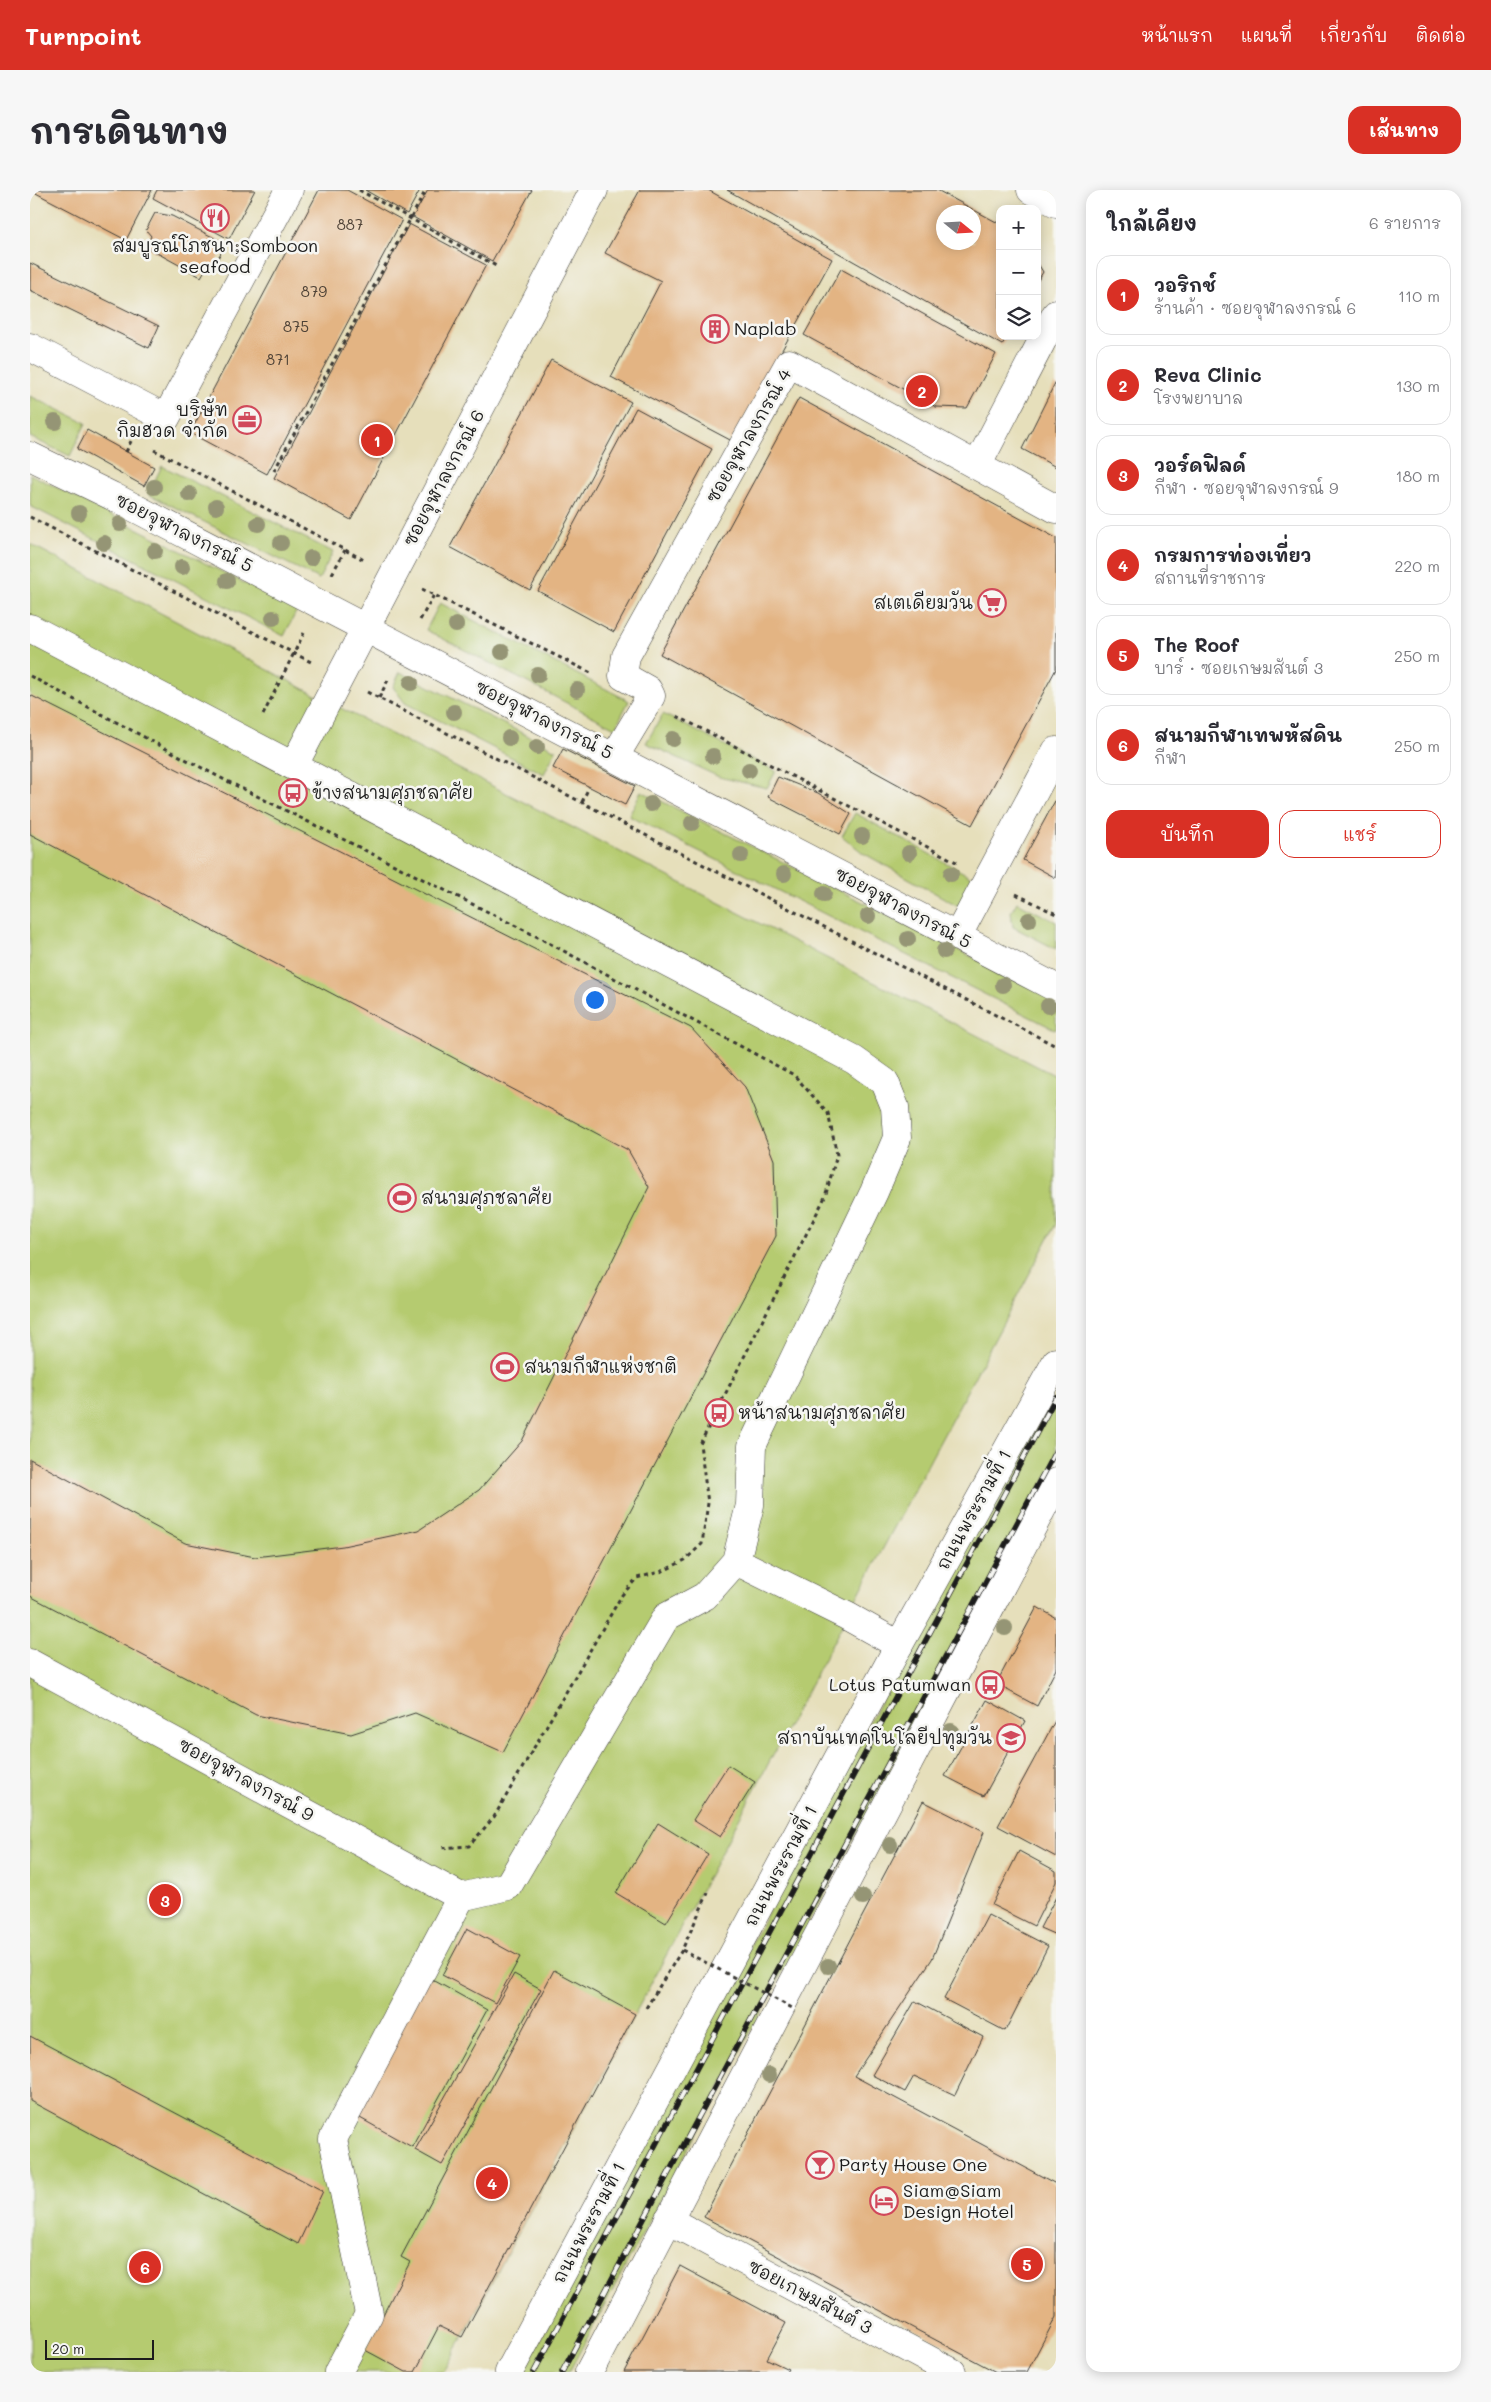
<!DOCTYPE html>
<html lang="th">
<head>
<meta charset="utf-8">
<style>
  body { margin:0; font-family:Mali,"Playpen Sans Thai",sans-serif; background:#f7f7f7; color:#2b2b33 }
  .controls { position:absolute; right:15px; top:15px; display:grid; overflow:hidden; border-radius:10px; box-shadow:0 2px 12px #0003 }
  .controls button { width:45px; height:45px; display:grid; place-items:center; padding:0; border:0; border-bottom:1px solid #e1e1e2; background:#fff; color:#2b2b33; font:25px sans-serif }
  .compass { position:absolute; left:906px; top:15px; width:45px; height:45px; border-radius:50%; background:#fff; box-shadow:0 2px 12px #0003; rotate:108deg }
  .scale { position:absolute; left:15px; bottom:12px; width:109px; box-sizing:border-box; padding-left:5px; border:2px solid #1c1c1c; border-top:0; font-size:14px; line-height:18px; white-space:nowrap; color:#1c1c1c; -webkit-text-stroke:4px #f6f6f2; paint-order:stroke }
  .you { position:absolute; left:564px; top:809px; width:18px; height:18px; margin:-12px; border:4px solid #fff; border-radius:50%; background:#1a73e8; box-shadow:0 0 0 8px #1a73e833 }
  .badge { display:grid; place-items:center; width:32px; height:32px; border-radius:50%; background:#d93025; color:#fff; font-size:16px; font-weight:700 }
  .pin { position:absolute; translate:-50% -50%; border:2px solid #fff; box-shadow:0 1px 5px #0006 }
  .list { margin:0; padding:0; list-style:none }
  h2 { display:flex; justify-content:space-between; align-items:center; height:65px; margin:0; padding:0 20px; font-size:21px }
  h2 small { font-size:16px; font-weight:400; color:#7c7c81 }
  .list li { display:grid; grid-template-columns:32px 1fr auto; gap:15px; align-items:center; box-sizing:border-box; height:80px; margin:0 10px 10px; padding:0 10px; border:1px solid #e1e1e2; border-radius:15px }
  .list b { display:block; font-size:19px; white-space:nowrap }
  .list p { margin:0; font-size:16px; white-space:nowrap; color:#7c7c81 }
  .list em { font-size:16px; font-style:normal; color:#7c7c81 }
  .actions { display:flex; gap:10px; padding:15px 20px }
  .actions a { flex:1; padding:11px 0; border:1px solid #d93025; border-radius:15px; text-align:center; font-size:18px; color:#d93025 }
  .actions .main { background:#d93025; color:#fff }
  .icon { flex:none; width:28px; height:28px; fill:none; stroke:currentColor; stroke-width:2; stroke-linecap:round; stroke-linejoin:round }
  .map { position:relative; flex:none; width:1026px; height:2182px; overflow:hidden; border-radius:15px }
  header { display:flex; align-items:center; gap:30px; box-sizing:border-box; height:70px; padding:0 25px; background:#d93025; color:#fff }
  header strong { font-size:24px }
  nav { display:flex; gap:28px; margin-inline-start:auto; font-size:18px }
  .intro { display:flex; align-items:center; justify-content:space-between; box-sizing:border-box; height:120px; padding:0 30px }
  h1 { margin:0; font-size:35px }
  .button { padding:12px 22px; border-radius:15px; background:#d93025; color:#fff; font-size:18px; font-weight:700 }
  main { display:flex; gap:30px; padding:0 30px }
  aside { flex:1; background:#fff; border-radius:15px; box-shadow:0 2px 12px #0003 }
  .map>svg:first-child { display:block }
  .green { fill:#b5cb6f; stroke:#687446 }
  .building { fill:#e3b483; fill-rule:evenodd }
  .lines { fill:none; stroke-linecap:round; stroke-linejoin:round }
  .minor-casing { stroke:#3a3934; stroke-width:29 }
  .major-casing { stroke:#3a3934; stroke-width:29 }
  .path { stroke:#3a3934; stroke-width:3; stroke-dasharray:4 4; stroke-linecap:butt }
  .minor { stroke:#fff; stroke-width:28 }
  .major { stroke:#fff; stroke-width:28 }
  .rail-casing { stroke:#1c1c1c; stroke-width:5.5 }
  .rail { stroke:#f6f6f2; stroke-width:4; stroke-dasharray:11; stroke-linecap:butt }
  .path-bridge { stroke:#3a3934; stroke-width:3; stroke-dasharray:4 4; stroke-linecap:butt }
  .tree { fill:#959574 }
  .labels { text-anchor:middle; stroke-width:5; stroke-linejoin:round; paint-order:stroke }
  .number-label { font-size:15px; fill:#4e4236 }
  .poi-label { font-size:18px; fill:#1c1c1c; stroke:#f6f6f2; text-anchor:start }
  .street-label { font-size:18px; fill:#1c1c1c; stroke:#f6f6f2 }
</style>
</head>
<body>
<header>
<strong>Turnpoint</strong>
<nav><a>หน้าแรก</a><a>แผนที่</a><a>เกี่ยวกับ</a><a>ติดต่อ</a></nav>
</header>
<div class="intro"><h1>การเดินทาง</h1><a class="button">เส้นทาง</a></div>
<main>
<div class="map">
<svg width="1026" height="2182" viewBox="0 0 1026 2182">
  <rect width="100%" height="100%" fill="#f6f6f2"/>
  <filter id="ink" filterUnits="userSpaceOnUse"><feTurbulence type="fractalNoise" baseFrequency=".02" numOctaves="2"/><feDisplacementMap in="SourceGraphic" scale="10" xChannelSelector="R" yChannelSelector="G"/><feConvolveMatrix kernelMatrix="1 2 1 2 8 2 1 2 1" color-interpolation-filters="sRGB"/></filter>
  <filter id="wash" filterUnits="userSpaceOnUse"><feTurbulence type="fractalNoise" baseFrequency=".0096" numOctaves="4" result="noise"/><feDisplacementMap in="SourceGraphic" scale="20" xChannelSelector="R" yChannelSelector="G"/><feGaussianBlur stdDeviation="1.12" result="paint"/><feColorMatrix in="noise" values="0 0 0 0 0 0 0 0 0 0 0 0 0 0 0 0 0 1.4 0 .05"/><feComposite in="paint" operator="in"/></filter>
  <g filter="url(#wash)">
    <rect width="100%" height="100%" fill="#e6dfbb"/>
    <path class="green" d="M0,206L56,233L40,266L0,247Z
      M132,276L303,362L289,389L118,304Z
      M0,284L267,420L254,446L0,316Z
      M0,354L297,511L1026,886V1034L414,2182H0Z
      M410,413L599,511L585,538L396,440Z
      M370,482L526,560L514,584L375,513L363,497Z
      M633,524L746,581L737,598L689,587L616,553Z
      M611,601L1026,809V840L599,626Z
      M825,623L947,690L932,718L833,663L812,646Z
      M987,712L1026,732V759L983,737L981,722Z
      M1026,1205V1269L539,2182H493L921,1379Z"/>
    <g id="blocks">
      <path class="building" d="M0,0H122L96,50Z
        M127,0H225L199,49L123,8Z
        M289,0H317L372,30L237,284L160,243Z
        M335,0H390L377,24Z
        M398,0H502L462,71L383,27Z
        M610,0H678L802,69L702,251L581,187L631,91L575,63Z
        M697,0H907L970,34V146H977L972,155ZM914,22H944V52H914Z
        M125,23L142,26L196,54L184,75H178L171,87L116,57L121,46L116,40Z
        M379,34L456,75L321,330L244,288Z
        M1007,72L1013,82L1007,92Z
        M0,73L129,136L119,158L0,100Z
        M811,79L966,164L937,218L906,217L774,145Z
        M521,170L601,212L500,400L420,357Z
        M1026,191V277L992,259Z
        M769,208L1026,348V479L942,635L630,464Z
        M606,218L682,259L584,442L508,401Z
        M57,240L124,277L114,296L47,259Z
        M0,505L661,838L715,897L744,970L746,1046L473,1562L385,1523L321,1544L226,1525L0,1406V1269L155,1353L225,1367L313,1356L389,1340L449,1300L492,1251L619,997L598,960L0,644Z
        M533,559L605,596L595,615L523,578Z
        M748,587L788,603L821,624L810,644L738,607Z
        M1026,609V688L993,670Z
        M1007,1417L1026,1428V1479L1007,1516L966,1494Z
        M957,1510L995,1531L954,1606L915,1586Z
        M1026,1529V1667L968,1636Z
        M698,1575L725,1592L690,1647L663,1630Z
        M893,1611L954,1642L902,1769L824,1886L1026,1994V2127L997,2182H966L674,2027Z
        M628,1633L678,1664L636,1733L586,1703Z
        M989,1661L1026,1681V1692L1004,1736L962,1715Z
        M1026,1707V1745L1010,1738Z
        M958,1725L1018,1756L975,1841L914,1809Z
        M437,1738L490,1767L465,1813L412,1785Z
        M524,1780L605,1824L432,2147L409,2136L385,2182H376L335,2160L380,2072L371,2067Z
        M484,1784L511,1799L412,1975L385,1960Z
        M396,1786L457,1820L382,1957L321,1923Z
        M885,1811L953,1847L925,1905L884,1886L875,1902L842,1885Z
        M0,1846L293,2001L268,2054L0,1911Z
        M650,2076L756,2133L737,2169L758,2179L756,2182H594Z"/>
    </g>
  </g>
  <g filter="url(#ink)">
    <use href="#blocks" fill-opacity="0" stroke="#3a3934" stroke-width="1"/>
    <g class="lines">
      <defs>
        <path id="minor" d="M0,157L136,228L259,0
          M0,266L82,306L1026,798
          M947,276L1026,124
          M0,438L824,870L855,892L865,917L867,948L844,1002L722,1256L720,1315L706,1371L675,1406L636,1427L478,1696L431,1707L303,1949L339,2124L308,2182
          M585,566L621,506L618,500L593,486L596,466L759,173L1026,319
          M264,575L564,0
          M927,747L1026,561
          M706,1371L817,1426L869,1455
          M0,1473L431,1707
          M638,2030L922,2182"/>
        <path id="major" d="M1001,0L1026,13
          M479,2182L869,1455L1026,1172
          M559,2182L1026,1292"/>
      </defs>
      <use href="#minor" class="minor-casing"/>
      <use href="#major" class="major-casing"/>
      <path class="path" d="M329,0L468,77
        M124,260L336,371
        M96,262L102,249
        M244,281L396,0
        M0,327L281,472
        M302,384L315,360
        M392,399L561,483
        M390,430L404,405
        M0,486L189,587L504,745L764,885L798,923L807,965L795,1007L670,1254L678,1313L672,1354L655,1370L633,1381L607,1388L592,1405L464,1627L439,1656L410,1658
        M337,502L1026,856
        M349,508L359,488
        M233,525L274,443
        M647,526L930,674
        M552,612L559,597
        M986,704L1026,724
        M616,1818L652,1760L678,1703"/>
      <use href="#minor" class="minor"/>
      <use href="#major" class="major"/>
      <defs>
        <path id="rail" d="M504,2182L1026,1207
          M532,2182L1026,1260"/>
      </defs>
      <use href="#rail" class="rail-casing"/>
      <use href="#rail" class="rail"/>
      <path class="path-bridge" d="M652,1760L764,1819"/>
    </g>
    <g class="tree">
      <circle cx="25" cy="232" r="8"/>
      <circle cx="124" cy="297" r="8"/>
      <circle cx="159" cy="304" r="8"/>
      <circle cx="186" cy="317" r="8"/>
      <circle cx="49" cy="323" r="8"/>
      <circle cx="90" cy="334" r="8"/>
      <circle cx="228" cy="334" r="8"/>
      <circle cx="74" cy="353" r="8"/>
      <circle cx="251" cy="353" r="8"/>
      <circle cx="125" cy="361" r="8"/>
      <circle cx="281" cy="368" r="8"/>
      <circle cx="152" cy="377" r="8"/>
      <circle cx="197" cy="391" r="8"/>
      <circle cx="243" cy="428" r="8"/>
      <circle cx="426" cy="435" r="8"/>
      <circle cx="472" cy="462" r="8"/>
      <circle cx="508" cy="485" r="8"/>
      <circle cx="381" cy="493" r="8"/>
      <circle cx="547" cy="500" r="8"/>
      <circle cx="424" cy="522" r="8"/>
      <circle cx="479" cy="548" r="8"/>
      <circle cx="643" cy="549" r="8"/>
      <circle cx="507" cy="557" r="8"/>
      <circle cx="683" cy="566" r="8"/>
      <circle cx="719" cy="580" r="8"/>
      <circle cx="621" cy="614" r="8"/>
      <circle cx="662" cy="633" r="8"/>
      <circle cx="832" cy="646" r="8"/>
      <circle cx="879" cy="663" r="8"/>
      <circle cx="711" cy="665" r="8"/>
      <circle cx="754" cy="684" r="8"/>
      <circle cx="921" cy="684" r="8"/>
      <circle cx="794" cy="704" r="8"/>
      <circle cx="838" cy="726" r="8"/>
      <circle cx="999" cy="730" r="8"/>
      <circle cx="878" cy="749" r="8"/>
      <circle cx="914" cy="761" r="8"/>
      <circle cx="973" cy="795" r="8"/>
      <circle cx="1018" cy="816" r="8"/>
      <circle cx="975" cy="1438" r="8"/>
      <circle cx="921" cy="1541" r="8"/>
      <circle cx="860" cy="1655" r="8"/>
      <circle cx="833" cy="1707" r="8"/>
      <circle cx="798" cy="1776" r="8"/>
      <circle cx="739" cy="1885" r="8"/>
    </g>
  </g>
  <defs>
    <symbol id="restaurant-ring" viewBox="-11 -11 22 22"><circle r="9.5" fill="#f6f6f2" stroke="#d1495b" stroke-width="1.5"/><path d="M-5-6h1v4h1v-4h1v4h1v-4h1v5L-1.5 .5V6h-2V.5L-5-1ZM5-6V6H3V1.5H1.5Q1.5-4 5-6Z" fill="#d1495b"/></symbol>
    <symbol id="building-ring" viewBox="-11 -11 22 22"><circle r="9.5" fill="#f6f6f2" stroke="#d1495b" stroke-width="1.5"/><path d="M-4-6H4V6H1V3H-1V6H-4ZM-2.5-4.3h1.7v1.8h-1.7ZM.8-4.3h1.7v1.8H.8ZM-2.5-1h1.7V.8h-1.7ZM.8-1h1.7V.8H.8Z" fill="#d1495b"/></symbol>
    <symbol id="office-ring" viewBox="-11 -11 22 22"><circle r="9.5" fill="#f6f6f2" stroke="#d1495b" stroke-width="1.5"/><path d="M-6-3h4V-5.5h4V-3h4V5H-6ZM-1-4.5V-3h2v-1.5ZM-6 0V1H6V0Z" fill="#d1495b"/></symbol>
    <symbol id="supermarket-ring" viewBox="-11 -11 22 22"><circle r="9.5" fill="#f6f6f2" stroke="#d1495b" stroke-width="1.5"/><path d="M-6-5.5h2.5l.6 2H6L4.5 2H-2.5L-4.4-4H-6ZM-1.5 3.2a1.3 1.3 0 1 0 .1 0ZM3 3.2a1.3 1.3 0 1 0 .1 0Z" fill="#d1495b"/></symbol>
    <symbol id="bus-ring" viewBox="-11 -11 22 22"><circle r="9.5" fill="#f6f6f2" stroke="#d1495b" stroke-width="1.5"/><path d="M-5-6H5V4H4V6H2V4H-2V6H-4V4H-5ZM-3.5-4V0h7V-4ZM-3.5 1.2v1.5H-2V1.2ZM2 1.2v1.5H3.5V1.2Z" fill="#d1495b"/></symbol>
    <symbol id="stadium-ring" viewBox="-11 -11 22 22"><circle r="9.5" fill="#f6f6f2" stroke="#d1495b" stroke-width="1.5"/><path d="M0-5a6.5 5 0 1 0 0 10a6.5 5 0 1 0 0-10ZM-3.5-1.8h7v3.6h-7Z" fill="#d1495b"/></symbol>
    <symbol id="university-ring" viewBox="-11 -11 22 22"><circle r="9.5" fill="#f6f6f2" stroke="#d1495b" stroke-width="1.5"/><path d="M0-5L7-2L0 1L-7-2ZM-4 1L0 2.5L4 1V4Q0 6-4 4Z" fill="#d1495b"/></symbol>
    <symbol id="bar-ring" viewBox="-11 -11 22 22"><circle r="9.5" fill="#f6f6f2" stroke="#d1495b" stroke-width="1.5"/><path d="M-6-5H6L.8 .8V4.5H3.5V6h-7V4.5H-.8V.8Z" fill="#d1495b"/></symbol>
    <symbol id="hotel-ring" viewBox="-11 -11 22 22"><circle r="9.5" fill="#f6f6f2" stroke="#d1495b" stroke-width="1.5"/><path d="M-6-4.5h1.5V1H6V5H4.5V3h-9V5H-6ZM-4 0a1.8 1.8 0 1 1 3.6 0ZM.5 0V-2.5h3Q6-2.5 6 0Z" fill="#d1495b"/></symbol>
  </defs>
  <g fill-rule="evenodd">
    <use href="#restaurant-ring" x="169" y="12" width="32" height="32"/>
    <use href="#building-ring" x="669" y="123" width="32" height="32"/>
    <use href="#office-ring" x="201" y="214" width="32" height="32"/>
    <use href="#supermarket-ring" x="946" y="397" width="32" height="32"/>
    <use href="#bus-ring" x="247" y="587" width="32" height="32"/>
    <use href="#stadium-ring" x="356" y="992" width="32" height="32"/>
    <use href="#stadium-ring" x="459" y="1161" width="32" height="32"/>
    <use href="#bus-ring" x="673" y="1207" width="32" height="32"/>
    <use href="#bus-ring" x="944" y="1479" width="32" height="32"/>
    <use href="#university-ring" x="965" y="1532" width="32" height="32"/>
    <use href="#bar-ring" x="774" y="1959" width="32" height="32"/>
    <use href="#hotel-ring" x="838" y="1995" width="32" height="32"/>
  </g>
  <g class="labels">
    <g class="number-label">
      <text x="320" y="40">887</text>
      <text x="284" y="107">879</text>
      <text x="266" y="142">875</text>
      <text x="248" y="175">871</text>
    </g>
    <g class="poi-label">
      <text x="185" y="62" text-anchor="middle">สมบูรณ์โภชนา;Somboon<tspan x="185" dy="21">seafood</tspan></text>
      <text x="704" y="145">Naplab</text>
      <text x="198" y="226" text-anchor="end">บริษัท<tspan x="198" dy="21">กิมฮวด จำกัด</tspan></text>
      <text x="943" y="419" text-anchor="end">สเตเดียมวัน</text>
      <text x="282" y="609">ข้างสนามศุภชลาศัย</text>
      <text x="391" y="1014">สนามศุภชลาศัย</text>
      <text x="494" y="1183">สนามกีฬาแห่งชาติ</text>
      <text x="708" y="1229">หน้าสนามศุภชลาศัย</text>
      <text x="941" y="1501" text-anchor="end">Lotus Patumwan</text>
      <text x="962" y="1554" text-anchor="end">สถาบันเทคโนโลยีปทุมวัน</text>
      <text x="809" y="1981">Party House One</text>
      <text x="873" y="2007">Siam@Siam<tspan x="873" dy="21">Design Hotel</tspan></text>
    </g>
    <g class="street-label">
      <text transform="translate(719 246) rotate(-60)" y="6">ซอยจุฬาลงกรณ์ 4</text>
      <text transform="translate(414 288) rotate(-62)" y="6">ซอยจุฬาลงกรณ์ 6</text>
      <text transform="translate(154 343) rotate(27)" y="6">ซอยจุฬาลงกรณ์ 5</text>
      <text transform="translate(514 530) rotate(27)" y="6">ซอยจุฬาลงกรณ์ 5</text>
      <text transform="translate(873 718) rotate(28)" y="6">ซอยจุฬาลงกรณ์ 5</text>
      <text transform="translate(944 1320) rotate(-61)" y="6">ถนนพระรามที่ 1</text>
      <text transform="translate(216 1590) rotate(29)" y="6">ซอยจุฬาลงกรณ์ 9</text>
      <text transform="translate(751 1676) rotate(-62)" y="6">ถนนพระรามที่ 1</text>
      <text transform="translate(559 2033) rotate(-62)" y="6">ถนนพระรามที่ 1</text>
      <text transform="translate(780 2107) rotate(28)" y="6">ซอยเกษมสันต์ 3</text>
    </g>
  </g>
</svg>
<div class="controls">
<button>+</button>
<button>−</button>
<button><svg class="icon" aria-label="layers" viewBox="0 0 24 24"><path d="M12 4l9 5-9 5-9-5zM3 14l9 5 9-5"/></svg></button>
</div>
<svg class="compass" viewBox="-18 -18 36 36"><path d="M0-13l5 13h-10z" fill="#e53935"/><path d="M0 13l5-13h-10z" fill="#7c7c81"/></svg>
<div class="scale">20 m</div>
<div class="you"></div>
<div class="pin badge" style="left:347px;top:250px">1</div>
<div class="pin badge" style="left:892px;top:201px">2</div>
<div class="pin badge" style="left:135px;top:1710px">3</div>
<div class="pin badge" style="left:462px;top:1993px">4</div>
<div class="pin badge" style="left:997px;top:2074px">5</div>
<div class="pin badge" style="left:115px;top:2077px">6</div>
</div>
<aside>
<h2>ใกล้เคียง<small>6 รายการ</small></h2>
<ul class="list">
<li><span class="badge">1</span><div><b>วอริกช์</b><p>ร้านค้า · ซอยจุฬาลงกรณ์ 6</p></div><em>110 m</em></li>
<li><span class="badge">2</span><div><b>Reva Clinic</b><p>โรงพยาบาล</p></div><em>130 m</em></li>
<li><span class="badge">3</span><div><b>วอร์ดฟิลด์</b><p>กีฬา · ซอยจุฬาลงกรณ์ 9</p></div><em>180 m</em></li>
<li><span class="badge">4</span><div><b>กรมการท่องเที่ยว</b><p>สถานที่ราชการ</p></div><em>220 m</em></li>
<li><span class="badge">5</span><div><b>The Roof</b><p>บาร์ · ซอยเกษมสันต์ 3</p></div><em>250 m</em></li>
<li><span class="badge">6</span><div><b>สนามกีฬาเทพหัสดิน</b><p>กีฬา</p></div><em>250 m</em></li>
</ul>
<div class="actions"><a class="main">บันทึก</a><a>แชร์</a></div>
</aside>
</main>
</body>
</html>
